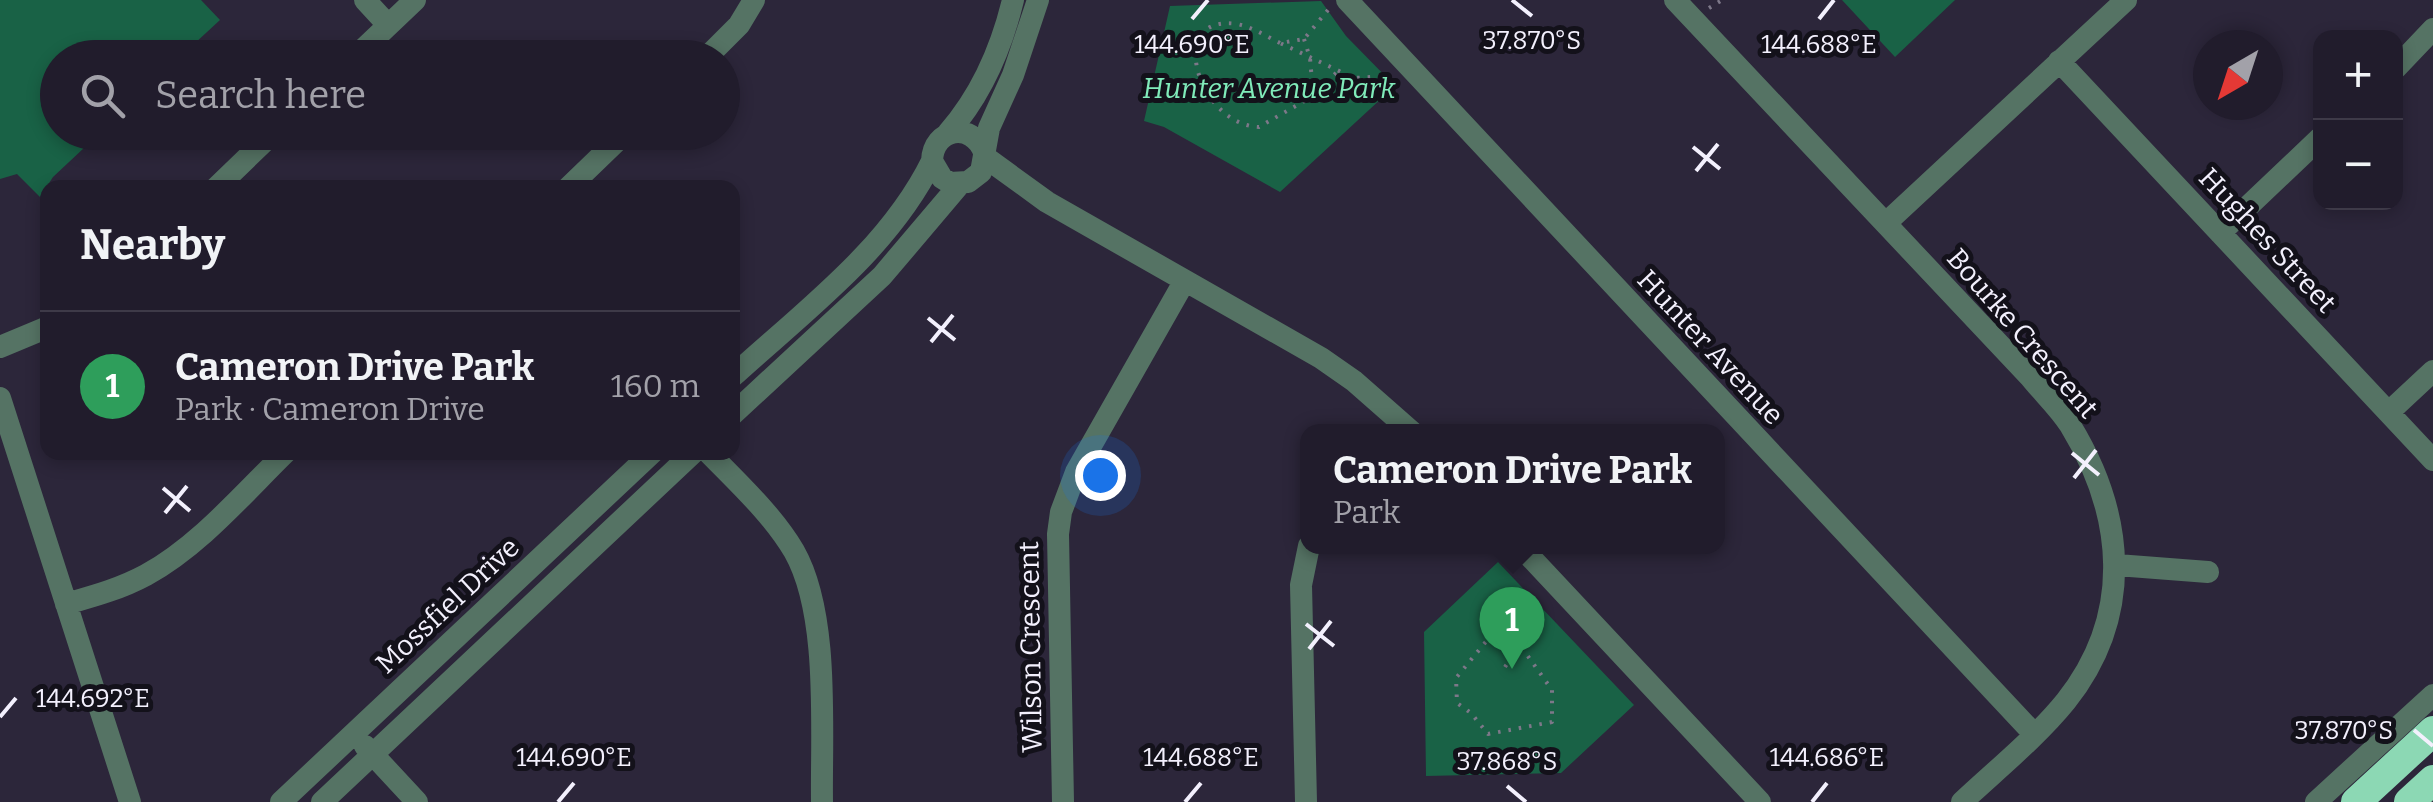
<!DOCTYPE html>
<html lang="en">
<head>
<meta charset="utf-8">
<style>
  body { margin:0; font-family:Bitter,serif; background:#2d2938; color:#f1f3f6 }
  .controls { position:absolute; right:30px; top:30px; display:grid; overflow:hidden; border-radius:20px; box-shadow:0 5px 15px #0003 }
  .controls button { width:90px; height:90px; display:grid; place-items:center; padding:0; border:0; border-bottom:2px solid #3e3a48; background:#211c2c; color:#f1f3f6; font:50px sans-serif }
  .compass { position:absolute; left:2193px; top:30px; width:90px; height:90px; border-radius:50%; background:#211c2c; box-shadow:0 5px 15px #0003; rotate:219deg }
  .you { position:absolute; left:1100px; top:475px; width:35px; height:35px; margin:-25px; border:8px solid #fff; border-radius:50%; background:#1a73e8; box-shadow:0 0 0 15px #1a73e833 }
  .badge { display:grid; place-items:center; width:65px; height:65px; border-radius:50%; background:#bca0f2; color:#fff; font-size:32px; font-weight:700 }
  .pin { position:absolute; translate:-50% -82px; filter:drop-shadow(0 2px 5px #0008) }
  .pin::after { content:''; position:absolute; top:52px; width:35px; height:30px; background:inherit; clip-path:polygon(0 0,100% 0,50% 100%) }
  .popup { position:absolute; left:1300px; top:424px; width:425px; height:130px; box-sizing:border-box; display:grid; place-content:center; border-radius:20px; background:#211c2c; filter:drop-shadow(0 2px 8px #0005); font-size:32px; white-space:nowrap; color:#a2a1a9 }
  .popup b { font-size:38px; color:#f1f3f6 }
  .popup::after { content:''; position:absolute; left:50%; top:100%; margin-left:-20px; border:20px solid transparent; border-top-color:#211c2c }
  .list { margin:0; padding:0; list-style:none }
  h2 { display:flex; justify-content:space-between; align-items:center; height:130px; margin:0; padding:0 40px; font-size:42px }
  h2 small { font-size:32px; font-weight:400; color:#a2a1a9 }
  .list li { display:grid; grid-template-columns:65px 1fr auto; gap:30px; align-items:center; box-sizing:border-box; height:150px; padding:0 40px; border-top:2px solid #3e3a48 }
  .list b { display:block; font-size:38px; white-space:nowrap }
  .list p { margin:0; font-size:32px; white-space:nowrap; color:#a2a1a9 }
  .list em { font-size:32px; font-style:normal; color:#a2a1a9 }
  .icon { flex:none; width:55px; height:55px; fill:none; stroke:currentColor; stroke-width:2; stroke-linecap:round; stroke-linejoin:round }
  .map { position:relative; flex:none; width:2433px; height:802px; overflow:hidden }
  .search { position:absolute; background:#211c2c; box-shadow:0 5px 15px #0003; left:40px; top:40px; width:700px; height:110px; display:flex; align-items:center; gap:25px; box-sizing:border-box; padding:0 35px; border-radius:55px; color:#a2a1a9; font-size:38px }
  .panel { position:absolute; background:#211c2c; box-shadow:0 5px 15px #0003; left:40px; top:180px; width:700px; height:280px; border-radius:20px }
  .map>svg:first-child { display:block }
  .green { fill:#196246 }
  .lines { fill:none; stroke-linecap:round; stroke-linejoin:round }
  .path { stroke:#7d7889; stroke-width:4; stroke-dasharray:2.5 8; stroke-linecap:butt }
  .minor { stroke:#557364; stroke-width:22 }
  .highway { stroke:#8cd8b4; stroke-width:30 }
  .ticks { fill:none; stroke:#f3f0fd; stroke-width:4 }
  .labels { text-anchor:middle; stroke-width:10; stroke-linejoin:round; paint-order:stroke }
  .park-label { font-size:28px; font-style:italic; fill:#80ebba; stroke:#13111a }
  .street-label { font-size:28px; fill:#f3f0fd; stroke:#13111a }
  .ticks-label { font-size:25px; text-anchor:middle; fill:#f3f0fd; stroke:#13111a; stroke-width:10; stroke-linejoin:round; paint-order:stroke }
</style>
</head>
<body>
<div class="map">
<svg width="2433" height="802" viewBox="0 0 2433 802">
  <rect width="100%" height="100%" fill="#2c263a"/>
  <path class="green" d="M0,0H201L220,20L180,57L58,58V132L100,133L53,177L40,197L17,174L0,179Z
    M1842,0H1955L1895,57Z
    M1321,1L1346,36L1395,86L1280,192L1164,127L1144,121L1170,6Z
    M1498,562L1634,705L1561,773L1426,776L1424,632Z"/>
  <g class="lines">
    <path class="path" d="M1709,8L1722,0
      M1328,10L1304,39L1280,43L1354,78L1388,76
      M1304,39L1310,58L1313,93
      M1280,43C1266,36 1252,27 1237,24C1164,13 1198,125 1259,127L1313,96L1338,71
      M1498,627L1520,645L1552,690V722L1488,734L1471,713L1457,703L1456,678Z
      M1505,667L1544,608"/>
    <path class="minor" d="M365,0L388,25
      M1347,0L2034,734
      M1675,0L2031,378C2044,394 2059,408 2070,425C2125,515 2134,615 2066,701C2036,738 1996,770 1962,802
      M354,58L415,0
      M706,58L739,25L754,0
      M2059,61L2433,460
      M2396,68L2433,29
      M948,133C982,94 1001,50 1013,0
      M984,152C972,121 933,128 932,161L942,178L950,183L968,182L981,172L989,128L1013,75L1038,0
      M985,157L1047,202L1321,358L1354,381L1412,432
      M216,188L274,132
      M568,188L626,132
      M1886,223L2126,0
      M2220,233L2320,138
      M0,347L48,327
      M732,377C803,312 889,249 932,161
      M0,398L130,802
      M2389,412L2433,371
      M732,415L882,276L960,184
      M708,452C738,483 772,514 794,551C830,614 821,730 822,802
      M1520,546L1760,802
      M2117,565L2208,572
      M66,604C94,596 120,589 146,575C199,546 243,494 286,452
      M365,746L417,802
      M281,802L653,452
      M322,802L694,452
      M1063,802L1058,534L1061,512L1076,472L1184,282
      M1306,802L1301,585L1309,546
      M2316,802L2433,695"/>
    <path class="highway" d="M2356,802L2433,731
      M2409,802L2433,780"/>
  </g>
  <path class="ticks" d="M1512,0L1532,16M1192,19L1208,0M1819,19L1834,0M1693,147L1720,169M1696,171L1718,144M928,318L955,340M931,342L953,315M2072,453L2099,475M2074,478L2096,450M163,488L190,511M165,513L187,486M1306,624L1334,646M1309,649L1331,621M0,717L16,698M2414,730L2433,746M1507,786L1526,802M558,802L574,783M1185,802L1201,783M1812,802L1827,783"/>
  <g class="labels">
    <g class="park-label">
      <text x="1269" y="98">Hunter Avenue Park</text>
    </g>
    <g class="street-label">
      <text transform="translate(2268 240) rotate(47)" y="10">Hughes Street</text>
      <text transform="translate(2023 333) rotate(49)" y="10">Bourke Crescent</text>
      <text transform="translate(1711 347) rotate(47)" y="10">Hunter Avenue</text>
      <text transform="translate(447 605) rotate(-43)" y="10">Mossfiel Drive</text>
      <text transform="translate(1030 647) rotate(-91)" y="10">Wilson Crescent</text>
    </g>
  </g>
  <g class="ticks-label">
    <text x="1532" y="49">37.870°S</text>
    <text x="1192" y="53">144.690°E</text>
    <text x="1819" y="53">144.688°E</text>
    <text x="93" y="707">144.692°E</text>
    <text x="2344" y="739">37.870°S</text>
    <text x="574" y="766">144.690°E</text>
    <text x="1201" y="766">144.688°E</text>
    <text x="1827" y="766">144.686°E</text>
    <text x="1507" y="770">37.868°S</text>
  </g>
</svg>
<div class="controls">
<button>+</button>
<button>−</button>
</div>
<svg class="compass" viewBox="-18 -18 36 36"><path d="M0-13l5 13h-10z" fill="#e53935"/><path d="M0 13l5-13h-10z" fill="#a2a1a9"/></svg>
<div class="you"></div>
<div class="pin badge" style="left:1512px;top:669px;background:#2e9e5b">1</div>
<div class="popup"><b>Cameron Drive Park</b>Park</div>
<div class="search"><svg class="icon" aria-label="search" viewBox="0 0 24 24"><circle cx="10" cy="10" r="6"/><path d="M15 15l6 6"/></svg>Search here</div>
<section class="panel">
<h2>Nearby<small></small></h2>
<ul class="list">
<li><span class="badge" style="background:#2e9e5b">1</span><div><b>Cameron Drive Park</b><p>Park · Cameron Drive</p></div><em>160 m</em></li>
</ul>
</section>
</div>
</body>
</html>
